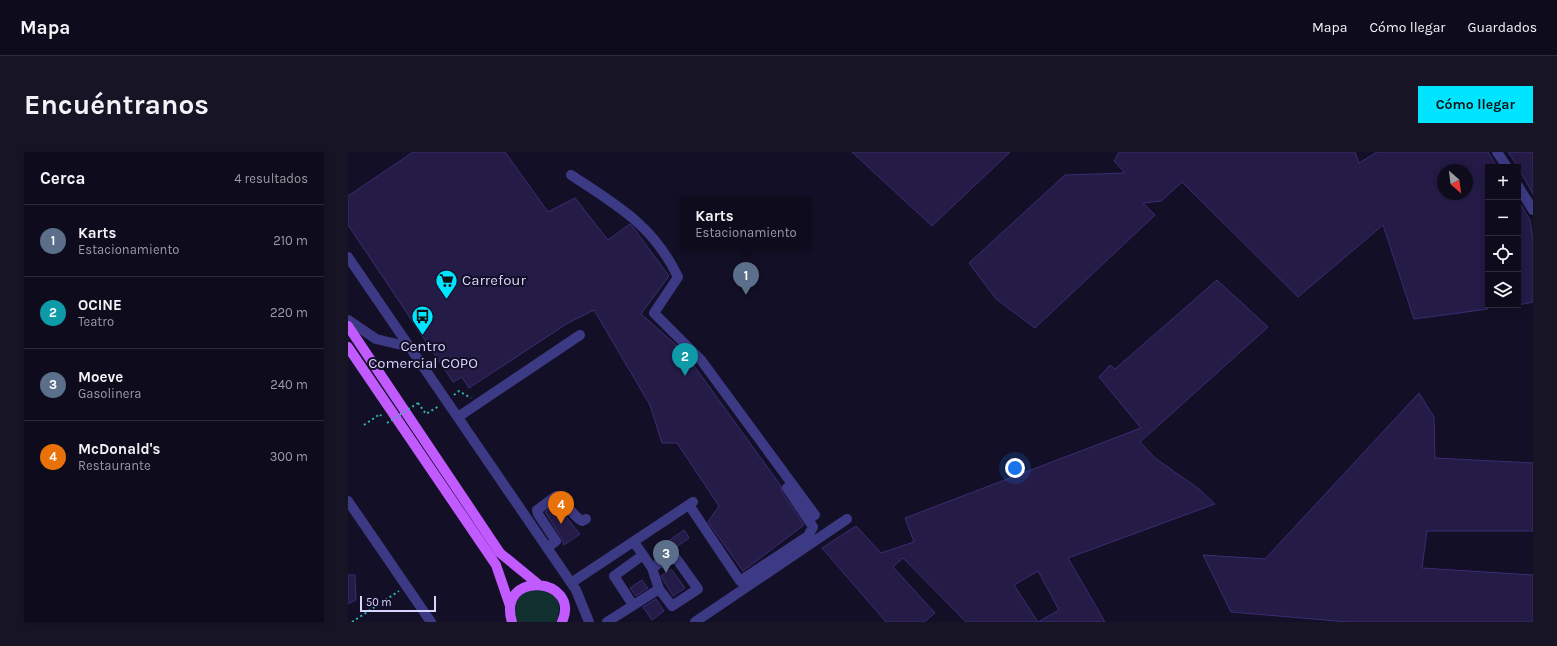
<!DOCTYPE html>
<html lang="es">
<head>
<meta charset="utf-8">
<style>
  body { margin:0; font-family:Karla,sans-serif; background:#171425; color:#f1f3f6 }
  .controls { position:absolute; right:12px; top:12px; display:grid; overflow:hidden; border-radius:0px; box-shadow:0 2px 10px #0003 }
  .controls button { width:36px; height:36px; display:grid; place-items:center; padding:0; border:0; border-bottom:1px solid #2e2b3b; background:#0e0b1c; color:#f1f3f6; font:20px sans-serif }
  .compass { position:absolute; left:1089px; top:12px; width:36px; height:36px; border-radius:50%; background:#0e0b1c; box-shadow:0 2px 10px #0003; rotate:152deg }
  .scale { position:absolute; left:12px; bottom:10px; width:76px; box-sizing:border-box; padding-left:4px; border:2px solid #d9d4ff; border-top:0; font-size:11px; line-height:14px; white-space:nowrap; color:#d9d4ff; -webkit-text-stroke:3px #130f26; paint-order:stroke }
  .you { position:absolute; left:667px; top:316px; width:14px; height:14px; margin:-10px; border:3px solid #fff; border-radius:50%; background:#1a73e8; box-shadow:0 0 0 6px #1a73e833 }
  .badge { display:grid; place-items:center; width:26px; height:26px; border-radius:50%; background:#00e5ff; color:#fff; font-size:13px; font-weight:700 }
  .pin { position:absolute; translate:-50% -33px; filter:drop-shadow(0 1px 2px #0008) }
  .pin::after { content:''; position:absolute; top:21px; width:14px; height:12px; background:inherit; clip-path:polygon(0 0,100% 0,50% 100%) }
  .popup { position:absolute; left:333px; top:45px; width:130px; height:52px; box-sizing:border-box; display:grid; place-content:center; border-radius:0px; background:#0e0b1c; filter:drop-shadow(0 1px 3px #0005); font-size:13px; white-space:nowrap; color:#9b9ba3 }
  .popup b { font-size:15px; color:#f1f3f6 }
  .popup::after { content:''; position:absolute; left:50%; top:100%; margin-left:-8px; border:8px solid transparent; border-top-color:#0e0b1c }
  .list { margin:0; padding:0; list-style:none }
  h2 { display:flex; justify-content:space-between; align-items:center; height:52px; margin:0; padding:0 16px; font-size:17px }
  h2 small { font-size:13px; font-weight:400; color:#9b9ba3 }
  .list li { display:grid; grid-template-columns:26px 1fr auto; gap:12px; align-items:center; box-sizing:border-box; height:72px; padding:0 16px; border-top:1px solid #2e2b3b }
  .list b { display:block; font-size:15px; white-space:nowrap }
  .list p { margin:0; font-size:13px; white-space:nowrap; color:#9b9ba3 }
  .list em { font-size:13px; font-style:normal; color:#9b9ba3 }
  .icon { flex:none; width:22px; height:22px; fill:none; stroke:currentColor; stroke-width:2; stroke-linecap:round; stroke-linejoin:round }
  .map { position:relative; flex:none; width:1185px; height:470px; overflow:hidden; border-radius:0px }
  header { display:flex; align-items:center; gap:24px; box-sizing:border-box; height:56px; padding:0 20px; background:#0e0b1c; border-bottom:1px solid #2e2b3b }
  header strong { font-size:19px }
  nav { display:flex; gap:22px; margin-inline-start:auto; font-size:14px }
  .intro { display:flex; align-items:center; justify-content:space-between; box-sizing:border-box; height:96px; padding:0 24px }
  h1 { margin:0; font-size:28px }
  .button { padding:10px 18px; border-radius:0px; background:#00e5ff; color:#111; font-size:14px; font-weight:700 }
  main { display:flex; gap:24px; padding:0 24px }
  aside { flex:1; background:#0e0b1c; border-radius:0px; box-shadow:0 2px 10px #0003 }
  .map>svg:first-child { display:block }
  .green { fill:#12302f }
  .building { fill:#241b47; stroke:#3b2d73; fill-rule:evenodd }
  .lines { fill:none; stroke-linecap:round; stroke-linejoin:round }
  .path { stroke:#2fb8b0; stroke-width:2; stroke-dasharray:2 3; stroke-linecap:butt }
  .minor { stroke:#3d3a85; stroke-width:10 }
  .major { stroke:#c25bff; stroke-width:10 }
  .path-bridge { stroke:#2fb8b0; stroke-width:2; stroke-dasharray:2 3; stroke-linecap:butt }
  .labels { text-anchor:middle; stroke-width:4; stroke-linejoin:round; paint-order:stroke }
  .poi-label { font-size:15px; fill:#d9d4ff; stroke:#130f26; text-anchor:start }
</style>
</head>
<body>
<header>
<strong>Mapa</strong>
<nav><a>Mapa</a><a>Cómo llegar</a><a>Guardados</a></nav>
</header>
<div class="intro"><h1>Encuéntranos</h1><a class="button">Cómo llegar</a></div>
<main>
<aside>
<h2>Cerca<small>4 resultados</small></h2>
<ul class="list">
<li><span class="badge" style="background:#5c6f8a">1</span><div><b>Karts</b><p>Estacionamiento</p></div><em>210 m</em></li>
<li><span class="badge" style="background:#0f9aa8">2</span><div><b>OCINE</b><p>Teatro</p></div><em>220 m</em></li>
<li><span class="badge" style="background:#5c6f8a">3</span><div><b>Moeve</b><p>Gasolinera</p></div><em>240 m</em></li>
<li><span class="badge" style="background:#e8710a">4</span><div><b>McDonald's</b><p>Restaurante</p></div><em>300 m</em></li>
</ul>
</aside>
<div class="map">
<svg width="1185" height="470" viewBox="0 0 1185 470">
  <rect width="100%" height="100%" fill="#130f26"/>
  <path class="green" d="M191,436C211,445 214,449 209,470H170C165,461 166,447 176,441C180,438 186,437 191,436Z"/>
  <path class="building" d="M65,0H157L200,60L227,46L260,88L282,72L285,75L321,124L293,162L336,200L433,334L434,340L456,373L395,419L360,370L371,354L329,291H314L302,253L246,158L220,171L121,236L114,225L105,230L0,73V44Z
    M504,0H662L584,74Z
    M771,0H1007L1011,11L1029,0H1140L1149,15H1140V157L1066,167L1035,73L950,145L834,30L813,49L795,51L807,63L687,176L648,147L621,111L717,23L777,21L766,9ZM1095,18H1119V42H1095Z
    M1160,0H1185V42L1170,15Z
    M1170,48L1182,68L1185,88V150L1170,153Z
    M869,128L920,175L792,290L807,306L851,337L867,352L720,406L757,470H618L555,406L545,415L587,461L576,470H538L474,396L508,374L533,401L566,390L557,366L793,276L751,225L762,213L767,217ZM690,419L711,458L690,470L666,433Z
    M1071,241L1086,265L1087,306L1185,311V379H1079L1074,416L1185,423V470H1000L883,460L855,403L917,407Z
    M208,352L232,382L216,393L213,385L197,360Z
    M336,378L341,386L327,396L320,397L316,392Z
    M323,417L337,436L325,444L313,424Z
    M0,423H7L8,448L0,452Z
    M294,428L300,436L288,444L282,436Z
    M308,447L316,459L304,468L295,455Z"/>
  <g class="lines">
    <path class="path" d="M106,243L111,239L123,246
      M70,251L78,262L91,254
      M16,273L32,262L33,264
      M4,470L51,439"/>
    <path class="minor" d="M1149,0L1159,15
      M223,23C269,53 306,74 330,125L306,161L353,208L467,363L462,366
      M1170,34L1185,58
      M0,105L228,438L241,470
      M0,168L28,187L62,195
      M110,265L232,183
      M0,349L83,470
      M341,353L392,429L460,384L465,375L439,336
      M286,390L304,416L311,437L324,454L350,437L325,402L304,416
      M199,396L208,389L190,362L189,358L208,344C216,346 222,362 234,369L238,367
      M223,431L345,350
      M285,453L266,424L295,403
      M259,470L311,437
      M347,470L499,367"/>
    <path class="major" d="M0,174L152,401L190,432
      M0,195L148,413L162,454
      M164,470C148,417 234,425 214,470"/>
    <path class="path-bridge" d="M39,271L70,251"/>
  </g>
  <defs>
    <symbol id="supermarket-pin" viewBox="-11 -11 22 30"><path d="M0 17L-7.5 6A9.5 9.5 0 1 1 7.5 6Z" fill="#00e5ff" stroke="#130f26"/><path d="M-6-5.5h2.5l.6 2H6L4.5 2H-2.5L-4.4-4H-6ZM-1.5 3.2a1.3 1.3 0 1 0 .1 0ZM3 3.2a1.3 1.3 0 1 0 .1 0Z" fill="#111"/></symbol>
    <symbol id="bus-pin" viewBox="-11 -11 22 30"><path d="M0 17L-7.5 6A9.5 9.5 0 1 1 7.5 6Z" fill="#00e5ff" stroke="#130f26"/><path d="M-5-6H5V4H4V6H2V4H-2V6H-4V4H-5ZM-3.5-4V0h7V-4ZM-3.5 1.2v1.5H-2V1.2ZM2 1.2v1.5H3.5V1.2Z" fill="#111"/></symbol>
  </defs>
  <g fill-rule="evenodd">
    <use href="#supermarket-pin" x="86" y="116" width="25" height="34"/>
    <use href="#bus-pin" x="62" y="152" width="25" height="34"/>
  </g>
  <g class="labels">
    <g class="poi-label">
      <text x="114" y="133">Carrefour</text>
      <text x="75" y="199" text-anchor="middle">Centro<tspan x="75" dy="17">Comercial COPO</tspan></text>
    </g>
  </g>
</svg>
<div class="controls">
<button>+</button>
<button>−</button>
<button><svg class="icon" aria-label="locate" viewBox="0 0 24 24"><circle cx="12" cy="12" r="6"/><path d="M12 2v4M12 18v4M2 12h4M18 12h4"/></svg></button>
<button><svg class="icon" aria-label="layers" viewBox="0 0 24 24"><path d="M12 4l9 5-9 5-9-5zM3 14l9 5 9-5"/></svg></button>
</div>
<svg class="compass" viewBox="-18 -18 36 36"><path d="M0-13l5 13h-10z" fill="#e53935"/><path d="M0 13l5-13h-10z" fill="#9b9ba3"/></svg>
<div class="scale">50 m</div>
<div class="you"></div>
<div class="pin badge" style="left:398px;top:143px;background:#5c6f8a">1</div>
<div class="popup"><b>Karts</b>Estacionamiento</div>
<div class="pin badge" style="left:337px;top:224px;background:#0f9aa8">2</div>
<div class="pin badge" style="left:318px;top:421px;background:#5c6f8a">3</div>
<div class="pin badge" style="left:213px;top:372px;background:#e8710a">4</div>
</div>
</main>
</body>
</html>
